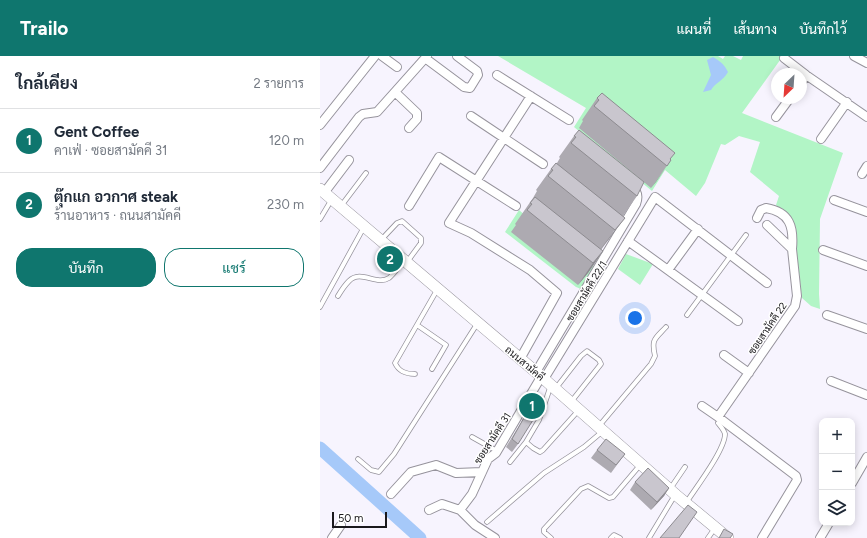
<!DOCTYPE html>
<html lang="th">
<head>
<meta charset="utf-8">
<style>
  body { margin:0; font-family:Figtree,Sarabun,sans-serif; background:#f6f6f7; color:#1f2937 }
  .controls { position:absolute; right:12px; bottom:12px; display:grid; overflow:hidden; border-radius:8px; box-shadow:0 2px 10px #0003 }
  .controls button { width:36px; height:36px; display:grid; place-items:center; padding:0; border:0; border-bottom:1px solid #e0e1e3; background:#fff; color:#1f2937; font:20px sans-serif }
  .compass { position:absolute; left:451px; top:12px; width:36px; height:36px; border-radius:50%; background:#fff; box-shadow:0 2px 10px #0003; rotate:205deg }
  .scale { position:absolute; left:12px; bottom:10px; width:55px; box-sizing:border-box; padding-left:4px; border:2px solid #1a191c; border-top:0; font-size:11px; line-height:14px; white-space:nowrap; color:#1a191c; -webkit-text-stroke:3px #fff; paint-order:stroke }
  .you { position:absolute; left:315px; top:262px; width:14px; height:14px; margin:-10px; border:3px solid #fff; border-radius:50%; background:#1a73e8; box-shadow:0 0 0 6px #1a73e833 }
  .badge { display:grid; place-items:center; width:26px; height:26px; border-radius:50%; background:#0f766e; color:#fff; font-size:13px; font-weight:700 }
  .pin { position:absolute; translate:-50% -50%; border:2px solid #fff; box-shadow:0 1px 4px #0006 }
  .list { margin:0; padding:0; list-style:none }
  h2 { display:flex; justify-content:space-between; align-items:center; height:52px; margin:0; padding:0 16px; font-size:17px }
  h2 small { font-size:13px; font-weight:400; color:#747a83 }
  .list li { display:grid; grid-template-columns:26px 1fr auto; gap:12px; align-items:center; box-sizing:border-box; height:64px; padding:0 16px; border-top:1px solid #e0e1e3 }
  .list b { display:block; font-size:15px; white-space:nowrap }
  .list p { margin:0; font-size:13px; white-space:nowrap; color:#747a83 }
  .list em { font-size:13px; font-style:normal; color:#747a83 }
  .actions { display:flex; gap:8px; padding:12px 16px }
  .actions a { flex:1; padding:9px 0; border:1px solid #0f766e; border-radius:16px; text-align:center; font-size:14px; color:#0f766e }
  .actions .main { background:#0f766e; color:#fff }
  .icon { flex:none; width:22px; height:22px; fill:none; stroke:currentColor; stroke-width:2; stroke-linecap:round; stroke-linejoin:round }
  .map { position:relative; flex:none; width:547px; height:482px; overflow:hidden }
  header { display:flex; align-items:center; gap:24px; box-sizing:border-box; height:56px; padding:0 20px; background:#0f766e; color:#fff }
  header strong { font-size:19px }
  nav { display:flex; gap:22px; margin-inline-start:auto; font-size:14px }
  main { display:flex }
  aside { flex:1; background:#fff }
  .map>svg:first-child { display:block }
  .green { fill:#b2f5c6 }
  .water { fill:#a6c9f9 }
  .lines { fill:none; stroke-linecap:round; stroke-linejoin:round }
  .river { stroke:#a6c9f9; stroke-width:13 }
  .service-casing { stroke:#96939c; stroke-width:5.5 }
  .minor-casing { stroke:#96939c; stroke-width:10 }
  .secondary-casing { stroke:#96939c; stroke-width:12 }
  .service { stroke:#fff; stroke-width:4 }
  .minor { stroke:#fff; stroke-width:8 }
  .secondary { stroke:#fff; stroke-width:11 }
  .wall { fill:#adaab1 }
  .shaded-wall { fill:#8d8b90 }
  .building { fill:#c9c6ce; stroke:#8d8b90 }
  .labels { text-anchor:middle; stroke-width:3; stroke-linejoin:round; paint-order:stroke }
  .street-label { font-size:10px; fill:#1a191c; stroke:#fff }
</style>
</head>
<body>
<header>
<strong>Trailo</strong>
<nav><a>แผนที่</a><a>เส้นทาง</a><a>บันทึกไว้</a></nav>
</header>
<main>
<aside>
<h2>ใกล้เคียง<small>2 รายการ</small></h2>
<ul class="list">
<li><span class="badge">1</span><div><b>Gent Coffee</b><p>คาเฟ่ · ซอยสามัคคี 31</p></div><em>120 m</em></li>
<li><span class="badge">2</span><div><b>ตุ๊กแก อวกาศ steak</b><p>ร้านอาหาร · ถนนสามัคคี</p></div><em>230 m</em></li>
</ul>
<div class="actions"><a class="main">บันทึก</a><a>แชร์</a></div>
</aside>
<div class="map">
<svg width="547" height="482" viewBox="0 0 547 482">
  <rect width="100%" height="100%" fill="#f7f4fe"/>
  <path class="green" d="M178,0H398L403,3L405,0H413L421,4L423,0H463L422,57L523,97L500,163L499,238L500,253L491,250L482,242L473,166L456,149L459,140L430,116L440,86L419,80L405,89L401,88L385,127L376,140L345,114L332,135L254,71L266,52Z
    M199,154L251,199L255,194L274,210L261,233L256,231L185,176Z
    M306,198L333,208L320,229L298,213Z"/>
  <path class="water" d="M393,1C400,5 404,8 408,16C403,25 396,26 391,34L383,36L391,19L387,4Z"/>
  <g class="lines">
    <path class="river" d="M0,392L100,482"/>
    <defs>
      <path id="service" d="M21,150L46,117
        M0,163L12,143
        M61,184L77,167L82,165L101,182V187L87,206
        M18,240C21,235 25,229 29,225C41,213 56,230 69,222C74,218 79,210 84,205
        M0,251L44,171
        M367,259L426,179
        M97,269L126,289L112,313
        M95,318C86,318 79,316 75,307L117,234
        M231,329L219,364L206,386L213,392L220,396L223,394L258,355
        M236,332L261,300L267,295L279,304L281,308L251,346
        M279,370L331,308L335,300C331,283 335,283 346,271
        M152,381L177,395
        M38,403L51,414L59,416L74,398L157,268
        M190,406L206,386
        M350,433L365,411
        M366,447C375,433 405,394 405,378C404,374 401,371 398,367
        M167,466L224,417L264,391L283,375
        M231,482L224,476V473L261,433L268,430L289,442L293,441L321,408
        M291,482L294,479L300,482
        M329,482L355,439
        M388,482L395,472"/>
      <path id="minor" d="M62,0L77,11
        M534,0L547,7
        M105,2L144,31L150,32L158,19L157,15L137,0
        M464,2L486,19L547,61
        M177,19L249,64
        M481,27L486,19
        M75,36L97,57V63L89,72
        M151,60L223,108
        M456,61L470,42
        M0,69L55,0
        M501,83L527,46
        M0,112L39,61L43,58L57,56L107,0
        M542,118L547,110
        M4,137L29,104
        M514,144L547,156
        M89,150L119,101L196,150
        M437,162L441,154L446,152C470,156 474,171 472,193
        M308,185L418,265
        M503,194L547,210
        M348,214L378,173
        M507,259L547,273
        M404,299L429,317
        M200,303L237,237L210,214L151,177L129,167L211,40
        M216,316L316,148C319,140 318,135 311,130
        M224,323L335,141L447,227
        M511,325L547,339
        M382,350L398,361L476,420L477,424L442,482
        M398,361L475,250L477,240L472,193L447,169
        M532,427L547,401
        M71,438L91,416L116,409L136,417L162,416
        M109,454L122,448L140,454L155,469L175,482
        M140,454L152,438L168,403L176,397L221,321
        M12,482L21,469
        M500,482L509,467"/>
      <path id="secondary" d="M0,133L216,316L356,439L408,482"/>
    </defs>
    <use href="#service" class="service-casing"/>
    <use href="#minor" class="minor-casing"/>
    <use href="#secondary" class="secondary-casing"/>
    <use href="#service" class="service"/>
    <use href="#minor" class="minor"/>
    <use href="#secondary" class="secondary"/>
  </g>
  <path class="wall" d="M277,42L351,103V104L331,132L259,72L263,65L262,64Z
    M254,80L317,140L303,160L289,183L281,194L283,195L268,217L258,229L191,176L196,169L195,168L213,142L217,135L216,134L231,113L237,107L240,102L239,101Z
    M210,351L198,388L192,396L186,391L205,360Z
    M277,394L305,398L291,417L271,402Z
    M315,426L349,432L344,440L331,454L310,434Z"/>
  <path class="shaded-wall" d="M351,104L336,126L331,132L347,110Z
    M305,162L289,183L279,195L295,174Z
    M283,195L268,217L258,229L273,207Z
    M349,432L344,440L331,454L337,446Z"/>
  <path class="building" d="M282,37L355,97L350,103L351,104L347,110L274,50L279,44L277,42Z
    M259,74L324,126L317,140L251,87L256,81L254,80Z
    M236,107L305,162L295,174L228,120L233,114L231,113Z
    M215,141L283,195L273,207L207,154L212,148L210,147Z
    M210,351L218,356L198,388L192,383Z
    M286,383L305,398L296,409L277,394Z
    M328,412L349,432L337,446L315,426Z
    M368,449L377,456L359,482H340Z
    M404,473L413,478L410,482H399Z"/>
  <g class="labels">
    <g class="street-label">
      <text transform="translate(266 235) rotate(-59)" y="4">ซอยสามัคคี 22/1</text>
      <text transform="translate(447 272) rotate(-56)" y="4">ซอยสามัคคี 22</text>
      <text transform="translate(205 307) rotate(40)" y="4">ถนนสามัคคี</text>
      <text transform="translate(172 382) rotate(-57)" y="4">ซอยสามัคคี 31</text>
    </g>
  </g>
</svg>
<div class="controls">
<button>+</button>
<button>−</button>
<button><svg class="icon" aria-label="layers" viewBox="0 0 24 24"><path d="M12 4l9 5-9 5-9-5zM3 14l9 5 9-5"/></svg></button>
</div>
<svg class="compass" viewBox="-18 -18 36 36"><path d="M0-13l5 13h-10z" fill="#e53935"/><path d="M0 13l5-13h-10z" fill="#747a83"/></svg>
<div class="scale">50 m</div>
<div class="you"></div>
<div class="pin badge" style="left:212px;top:350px">1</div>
<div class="pin badge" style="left:70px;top:203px">2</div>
</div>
</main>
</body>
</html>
